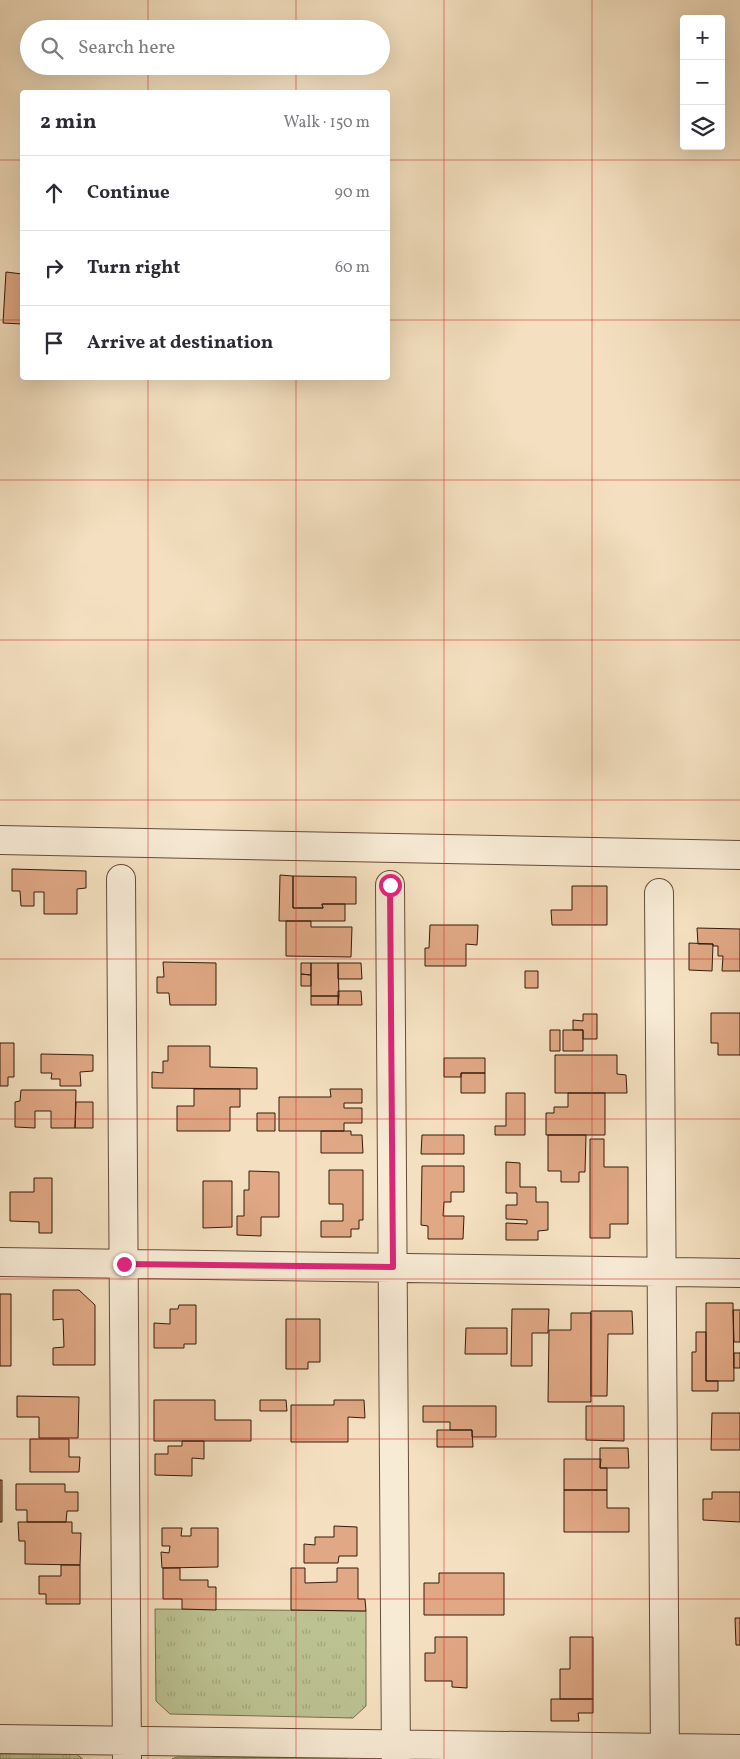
<!DOCTYPE html>
<html lang="en">
<head>
<meta charset="utf-8">
<style>
  body { margin:0; font-family:Vollkorn,serif; background:#f7f7f7; color:#2b2b33 }
  .controls { position:absolute; right:15px; top:15px; display:grid; overflow:hidden; border-radius:5px; box-shadow:0 5px 20px #0002 }
  .controls button { width:45px; height:45px; display:grid; place-items:center; padding:0; border:0; border-bottom:1px solid #e1e1e2; background:#fff; color:#2b2b33; font:25px sans-serif }
  .stop { position:absolute; width:15px; height:15px; margin:-11px; border:4px solid #db2777; border-radius:50%; background:#fff }
  .stop.end { background:#db2777; border-color:#fff; box-shadow:0 1px 5px #0008 }
  .list { margin:0; padding:0; list-style:none }
  h2 { display:flex; justify-content:space-between; align-items:center; height:65px; margin:0; padding:0 20px; font-size:21px }
  h2 small { font-size:16px; font-weight:400; color:#7c7c81 }
  .list li { display:grid; grid-template-columns:32px 1fr auto; gap:15px; align-items:center; box-sizing:border-box; height:75px; padding:0 20px; border-top:1px solid #e1e1e2 }
  .list b { display:block; font-size:19px; white-space:nowrap }
  .list em { font-size:16px; font-style:normal; color:#7c7c81 }
  .icon { flex:none; width:28px; height:28px; fill:none; stroke:currentColor; stroke-width:2; stroke-linecap:round; stroke-linejoin:round }
  .map { position:relative; flex:none; width:740px; height:1759px; overflow:hidden }
  .search { position:absolute; background:#fff; box-shadow:0 5px 20px #0002; left:20px; top:20px; width:370px; height:55px; display:flex; align-items:center; gap:12px; box-sizing:border-box; padding:0 18px; border-radius:28px; color:#7c7c81; font-size:19px }
  .panel { position:absolute; background:#fff; box-shadow:0 5px 20px #0002; left:20px; top:90px; width:370px; height:290px; border-radius:5px }
  .map>svg:first-child { display:block }
  .park { fill:url(#park-tufts); stroke:#796e4e }
  .building { fill:#e0a885; stroke:#361a0b }
  .lines { fill:none; stroke-linecap:round; stroke-linejoin:round }
  .minor-casing { stroke:#664c38; stroke-width:30 }
  .minor { stroke:#f8ebd6; stroke-width:28 }
  .route { stroke:#db2777; stroke-width:6 }
  .grid { fill:none; stroke:#d62828; stroke-width:1; stroke-opacity:0.55 }
</style>
</head>
<body>
<div class="map">
<svg width="740" height="1759" viewBox="0 0 740 1759">
  <defs>
    <pattern id="park-tufts" width="24" height="20" patternUnits="userSpaceOnUse" patternTransform="scale(1.25)"><rect width="24" height="20" fill="#bcc292"/><path d="M3 7l-1-3M5 7V3M7 7l1-3M15 17l-1-3M17 17v-4M19 17l1-3" fill="none" stroke="#a2a67d"/></pattern>
  </defs>
  <rect width="100%" height="100%" fill="#f4e0c0"/>
  <filter id="stains"><feTurbulence type="fractalNoise" baseFrequency=".004" numOctaves="4"/><feColorMatrix values="0 0 0 0 .2 0 0 0 0 .09 0 0 0 0 .02 0 0 0 .5 -.17"/></filter>
  <radialGradient id="worn" r=".72"><stop offset=".6" stop-color="#630" stop-opacity="0"/><stop offset="1" stop-color="#630" stop-opacity=".3"/></radialGradient>
  <path class="park" d="M155,1609L366,1611V1706L353,1718L170,1714L156,1701Z
    M0,1754H76L83,1759H0Z
    M177,1757L343,1758L348,1759H172Z"/>
  <path class="building" d="M6,272L22,274V324L3,323Z
    M12,869L86,871V888L77,889V914H44V892H34V906H21L20,891H12Z
    M280,875L293,876V908H323L322,904H345V921H279Z
    M293,876L356,877V904H322L323,908H293Z
    M572,886H607V925H552L551,910H572Z
    M286,921H311V927H352L351,957L286,956Z
    M430,925H478L477,945L466,944V966H425V948H429Z
    M697,928L740,929V971H722L723,956H718V946H713V944H698Z
    M689,943L713,944L712,971L689,970Z
    M163,962L216,963V1005H170L169,993H157V977H164Z
    M301,963H311V975L301,974Z
    M311,963H338L339,996H311Z
    M338,963H361L362,979H338Z
    M525,971H538V988H525Z
    M301,974L311,975V986H301Z
    M338,991H361L362,1005H338Z
    M311,996H339L338,1005H311Z
    M711,1013H740V1055H718V1043H711Z
    M583,1014H597V1039H583V1030H573V1020L583,1021Z
    M550,1030H560V1051H550Z
    M563,1030H583V1051H563Z
    M0,1043H14V1077H8V1086H0Z
    M168,1046H210V1067L257,1068V1089L152,1088V1072L163,1073V1061H168Z
    M41,1054L93,1055V1071L80,1072L81,1086H60V1079H51L52,1073H41Z
    M555,1055H617V1074L626,1075L627,1093H555Z
    M444,1058H485V1073H461V1077H444Z
    M461,1073H485V1093H461Z
    M194,1089H240V1107H230V1131H177V1106H194Z
    M330,1089H362V1103H344V1108H362V1123H344V1131H279V1097H331Z
    M21,1090H76L75,1128H51V1111H35V1128L15,1127V1102L20,1101Z
    M506,1093H525V1135H495V1126H506Z
    M568,1093H605V1135H546V1113H554V1107H568Z
    M76,1102H93V1128H75Z
    M257,1113H275V1131H257Z
    M321,1131H351V1135H362L363,1153H321Z
    M422,1135H464V1154H421Z
    M548,1135H586L585,1172H579V1182H561V1171H548Z
    M590,1139H604V1167H628V1224H610V1238H590Z
    M506,1162L520,1163V1187H536V1202H548V1230L538,1231V1240H506V1223L527,1224V1220L506,1219V1205H517V1193H506Z
    M422,1166H464V1192H451V1202H444L443,1216H464L463,1239H428V1226L421,1225Z
    M329,1170H363V1220H359V1229H351V1237H321V1221H343V1204H329Z
    M249,1171L279,1172V1217H261V1236L237,1235V1216H244V1190H249Z
    M34,1178H52V1233H39V1222L10,1221V1192H34Z
    M203,1181H232V1227L203,1228Z
    M53,1290H79L95,1305V1365H53V1348L64,1347L63,1319L53,1320Z
    M0,1294H11V1366H0Z
    M706,1303H733L734,1381H706Z
    M179,1305H196V1344H184V1348H154V1323L170,1324V1309H178Z
    M512,1309H549L548,1333H532V1366H511Z
    M733,1310H740V1342H734Z
    M591,1311H632L633,1334H608L607,1396H591Z
    M571,1313H591V1402H548L549,1330H571Z
    M286,1319H320V1362H308V1369H286Z
    M466,1328H507V1354H465Z
    M696,1332H706V1381H718V1391H692V1352H696Z
    M734,1353H740V1368H734Z
    M17,1396L79,1397L78,1438H39V1417H17Z
    M154,1400H215V1420H251V1441H154Z
    M260,1400H286L287,1411H260Z
    M334,1400H364L365,1418L348,1417V1442H291V1405H334Z
    M423,1406H496V1437H472V1430H450V1422H423Z
    M586,1406H624V1441L586,1440Z
    M712,1413H740V1450H711Z
    M437,1430H472L473,1447H437Z
    M30,1439H69V1457H80L79,1472H30Z
    M182,1441H204V1459L192,1458V1476L155,1475V1454H168V1446H182Z
    M600,1448H628L629,1468H600Z
    M564,1459H601L600,1468H607V1490H564Z
    M0,1480H2V1522H0Z
    M16,1484H65V1492H78V1511H67L66,1522H27V1510H16Z
    M564,1490H607V1508H629V1532H564Z
    M712,1492H740V1522L703,1520V1499H712Z
    M18,1522H72V1533H81L80,1565L25,1564V1541H19Z
    M334,1526L357,1527V1556H339L338,1563H304V1544L315,1545V1537H334Z
    M162,1528H182L181,1536H191V1528H218V1567L162,1568L161,1552L169,1553L170,1546H162Z
    M61,1565H80V1604H46V1594H39V1576H61Z
    M163,1568H180V1580H208V1587H216V1610L182,1609V1599H163Z
    M291,1568H305V1583L337,1582V1568H358V1599H365L366,1611L291,1610Z
    M439,1573H504V1615H424V1583H439Z
    M735,1618H740V1645H736Z
    M435,1637H467V1688L452,1687V1681H425V1653H435Z
    M570,1637H593V1699H560V1669H570Z
    M551,1699H593V1713H578L579,1721H551Z"/>
  <g class="lines">
    <defs>
      <path id="minor" d="M0,840L740,855
        M121,879L127,1759
        M390,885L396,1759
        M659,893L665,1759
        M0,1262L740,1273
        M0,1739L740,1749"/>
    </defs>
    <use href="#minor" class="minor-casing"/>
    <use href="#minor" class="minor"/>
  </g>
  <g class="lines">
    <path class="route" d="M124,1264L393,1267L390,885"/>
  </g>
  <path class="grid" d="M148,0V29M296,0V29M444,0V1759M592,0V1759M148,66V92M296,66V92M0,160H22M388,160H740M0,320H22M388,320H740M148,378V1759M296,378V1759M0,480H740M0,640H740M0,800H740M0,959H740M0,1119H740M0,1279H740M0,1439H740M0,1599H740"/>
  <rect width="100%" height="100%" filter="url(#stains)"/>
  <rect width="100%" height="100%" fill="url(#worn)"/>
</svg>
<div class="controls">
<button>+</button>
<button>−</button>
<button><svg class="icon" aria-label="layers" viewBox="0 0 24 24"><path d="M12 4l9 5-9 5-9-5zM3 14l9 5 9-5"/></svg></button>
</div>
<div class="stop" style="left:390px;top:885px"></div>
<div class="stop end" style="left:124px;top:1264px"></div>
<div class="search"><svg class="icon" aria-label="search" viewBox="0 0 24 24"><circle cx="10" cy="10" r="6"/><path d="M15 15l6 6"/></svg>Search here</div>
<section class="panel">
<h2>2 min<small>Walk · 150 m</small></h2>
<ul class="list">
<li><svg class="icon" aria-label="ahead" viewBox="0 0 24 24"><path d="M12 20V5M6 11l6-6 6 6"/></svg><div><b>Continue</b></div><em>90 m</em></li>
<li><svg class="icon" aria-label="right" viewBox="0 0 24 24"><path d="M7 20v-9h11M14 6l5 5-5 5"/></svg><div><b>Turn right</b></div><em>60 m</em></li>
<li><svg class="icon" aria-label="arrive" viewBox="0 0 24 24"><path d="M6 21V4h12l-3 4 3 4H6"/></svg><div><b>Arrive at destination</b></div></li>
</ul>
</section>
</div>
</body>
</html>
